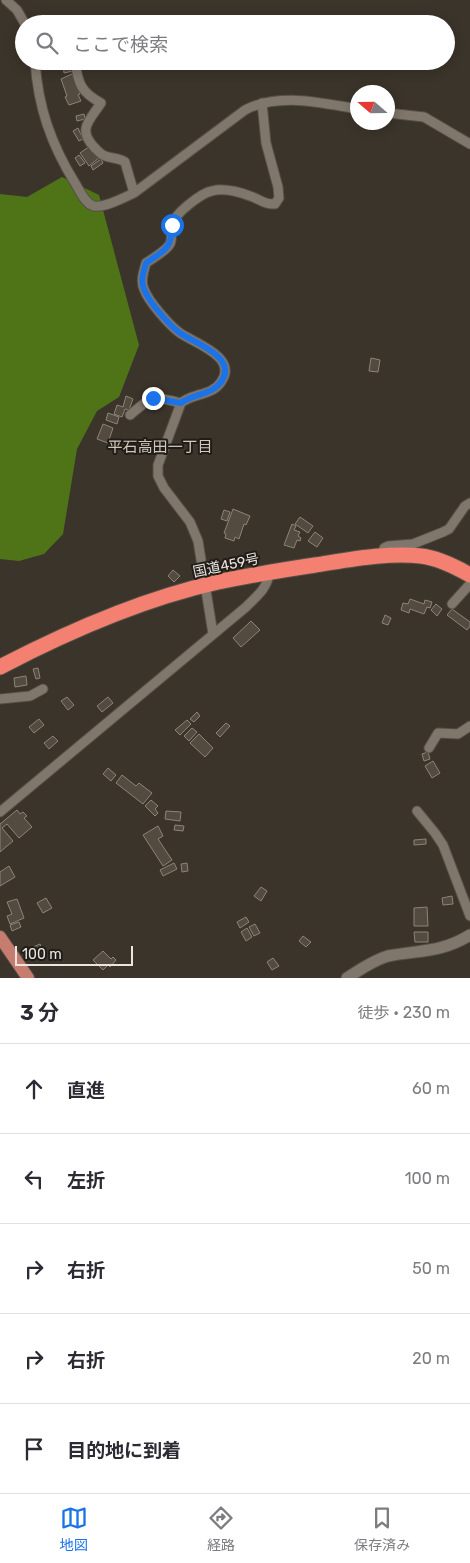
<!DOCTYPE html>
<html lang="ja">
<head>
<meta charset="utf-8">
<style>
  body { margin:0; font-family:Rubik,"Noto Sans JP",sans-serif; background:#f2f2f3; color:#2b2b33 }
  .compass { position:absolute; left:350px; top:85px; width:45px; height:45px; border-radius:50%; background:#fff; box-shadow:0 2px 12px #0003; rotate:290deg }
  .scale { position:absolute; left:15px; bottom:12px; width:118px; box-sizing:border-box; padding-left:5px; border:2px solid #eae5df; border-top:0; font-size:14px; line-height:18px; white-space:nowrap; color:#eae5df; -webkit-text-stroke:4px #201c18; paint-order:stroke }
  .stop { position:absolute; width:15px; height:15px; margin:-11px; border:4px solid #1a73e8; border-radius:50%; background:#fff }
  .stop.end { background:#1a73e8; border-color:#fff; box-shadow:0 1px 5px #0008 }
  .list { margin:0; padding:0; list-style:none }
  h2 { display:flex; justify-content:space-between; align-items:center; height:65px; margin:0; padding:0 20px; font-size:21px }
  h2 small { font-size:16px; font-weight:400; color:#7c7c81 }
  .list li { display:grid; grid-template-columns:32px 1fr auto; gap:15px; align-items:center; box-sizing:border-box; height:90px; padding:0 20px; border-top:1px solid #e1e1e2 }
  .list b { display:block; font-size:19px; white-space:nowrap }
  .list em { font-size:16px; font-style:normal; color:#7c7c81 }
  .icon { flex:none; width:28px; height:28px; fill:none; stroke:currentColor; stroke-width:2; stroke-linecap:round; stroke-linejoin:round }
  .map { position:relative; flex:none; width:470px; height:978px; overflow:hidden }
  .search { position:absolute; background:#fff; box-shadow:0 2px 12px #0003; left:15px; right:15px; top:15px; height:55px; display:flex; align-items:center; gap:12px; box-sizing:border-box; padding:0 18px; border-radius:28px; color:#7c7c81; font-size:19px }
  .sheet { height:515px; background:#fff }
  nav { display:flex; justify-content:space-around; align-items:center; box-sizing:border-box; height:70px; border-top:1px solid #e1e1e2; background:#fff; font-size:14px; color:#7c7c81 }
  nav a { display:grid; justify-items:center; gap:2px }
  nav .on { color:#1a73e8 }
  .map>svg:first-child { display:block }
  .forest { fill:#4f7417 }
  .building { fill:#534b40; stroke:#8d8479 }
  .lines { fill:none; stroke-linecap:round; stroke-linejoin:round }
  .street-casing { stroke:#565047; stroke-width:11 }
  .secondary-casing { stroke:#565047; stroke-width:13 }
  .primary-casing { stroke:#565047; stroke-width:14 }
  .highway-casing { stroke:#565047; stroke-width:17 }
  .street { stroke:#80776c; stroke-width:9 }
  .secondary { stroke:#80776c; stroke-width:11 }
  .primary { stroke:#c67c6f; stroke-width:12 }
  .highway { stroke:#f48071; stroke-width:15 }
  .route { stroke:#1a73e8; stroke-width:6 }
  .labels { text-anchor:middle; stroke-width:4; stroke-linejoin:round; paint-order:stroke }
  .street-label { font-size:14px; fill:#eae5df; stroke:#201c18 }
  .neighbourhood-label { font-size:15px; fill:#d1c8bc; stroke:#201c18 }
</style>
</head>
<body>
<div class="map">
<svg width="470" height="978" viewBox="0 0 470 978">
  <rect width="100%" height="100%" fill="#3b342a"/>
  <path class="forest" d="M62,177L99,195L139,345L119,397L97,411L77,449L63,534L44,554L19,561L0,559V194L27,197Z"/>
  <path class="building" d="M63,61H71L73,71L64,73Z
    M72,74L80,94L78,95L81,101L69,105L65,97L67,96L61,79Z
    M84,114L85,119L77,121L76,116Z
    M78,128L83,139L79,141L73,131Z
    M90,146L99,158L89,166L80,153Z
    M79,155L85,163L80,166L75,158Z
    M101,159L103,163L93,170L91,166Z
    M371,358L380,360L378,372L369,371Z
    M126,396L133,399L129,410L125,409L122,417L114,414L117,405L123,407Z
    M108,413L119,417L117,424L106,420Z
    M103,424L113,428L108,443L97,439Z
    M233,509L250,516L246,525L244,524L239,539L235,537L234,541L225,538L226,534L224,533Z
    M224,510L230,512L227,521L221,519Z
    M300,517L313,526L308,533L295,524Z
    M292,524L296,526L294,530L300,532L298,536L301,538L300,541L297,540L294,548L284,545Z
    M315,532L323,538L317,547L308,541Z
    M173,570L180,576L174,582L168,576Z
    M410,599L424,604L425,600L432,602L430,608L427,607L424,614L410,609L409,613L401,610L403,603L408,604Z
    M436,604L442,609L437,616L431,610Z
    M452,609L470,622V626L467,630L447,615Z
    M385,615L391,618L388,625L382,623Z
    M251,621L260,630L241,647L233,638Z
    M38,668L40,678L36,679L33,669Z
    M26,676L27,685L15,687L14,678Z
    M67,697L74,705L68,710L61,701Z
    M108,697L113,703L102,712L97,706Z
    M197,712L200,716L194,722L190,719Z
    M39,719L44,725L34,733L29,727Z
    M187,720L191,724L180,735L175,730Z
    M226,723L230,726L220,737L216,733Z
    M192,728L197,732L189,741L184,736Z
    M199,734L213,748L205,757L190,743Z
    M53,736L58,741L49,749L44,743Z
    M428,752L430,759L424,761L422,754Z
    M433,761L440,773L432,778L425,766Z
    M108,768L116,775L111,781L103,774Z
    M122,775L136,786L139,783L152,793L143,804L116,783Z
    M151,800L158,806L155,809L158,813L155,816L145,806Z
    M17,810L20,814L23,812L27,816L24,818L32,827L19,838L7,824L2,828L13,841L0,852V824Z
    M166,811L181,812L180,821L165,819Z
    M175,825L184,826L183,831L174,830Z
    M158,826L163,836L158,839L172,860L163,866L143,835Z
    M426,839V844L414,845V840Z
    M174,863L177,869L163,876L160,870Z
    M187,863L188,871L182,872L181,864Z
    M9,866L15,877L0,886V872Z
    M261,887L267,891L261,901L254,896Z
    M452,896L453,904L443,905L442,898Z
    M46,898L52,908L43,913L37,903Z
    M17,899L24,918L10,924L7,916L12,914L7,902Z
    M427,907L428,926H414V908Z
    M246,917L249,922L240,928L237,922Z
    M19,922L21,927L12,931L10,925Z
    M255,924L260,933L254,936L249,927Z
    M247,928L252,937L246,941L241,932Z
    M414,932H428V942H415Z
    M303,936L311,942L306,947L299,941Z
    M40,944L43,952L27,959L24,951Z
    M103,951L111,959L113,957L116,960L110,967L108,965L103,970L93,960Z
    M273,958L279,966L272,970L267,962Z"/>
  <g class="lines">
    <defs>
      <path id="street" d="M6,0L17,10L25,24
        M35,61C38,107 51,144 75,183C80,191 85,204 94,206C105,208 125,197 134,193L245,110C279,92 321,103 358,109
        M75,61C78,84 81,92 101,103C90,120 77,129 94,147C97,150 99,153 103,155C110,159 118,157 125,162L134,193
        M388,113L424,117L470,144
        M130,415C153,395 152,396 181,403
        M383,557L384,548L388,546L413,544L443,532L449,529L465,506L470,503
        M452,604L470,584
        M213,634L198,541L190,522L164,488L158,476V465L181,403C192,393 212,396 221,382C239,357 194,343 180,333C170,326 148,301 144,289C140,281 144,271 146,263C153,258 165,252 170,244C173,238 170,231 172,225C174,214 201,193 212,191C223,188 239,192 250,196C260,199 264,205 275,204L279,198L278,187L266,143L262,103
        M0,699L30,696L43,689
        M429,748L438,733L458,734L470,726
        M417,811L435,833L443,845L470,916
        M0,812L246,607C256,597 268,588 269,573"/>
      <path id="secondary" d="M347,978C359,970 374,960 388,956C419,950 441,953 470,935"/>
      <path id="primary" d="M0,937L28,978"/>
      <path id="highway" d="M0,667C69,631 142,599 218,582C250,575 283,570 315,565C348,560 388,552 421,556C438,558 456,567 470,575"/>
    </defs>
    <use href="#street" class="street-casing"/>
    <use href="#secondary" class="secondary-casing"/>
    <use href="#primary" class="primary-casing"/>
    <use href="#highway" class="highway-casing"/>
    <use href="#street" class="street"/>
    <use href="#secondary" class="secondary"/>
    <use href="#primary" class="primary"/>
    <use href="#highway" class="highway"/>
  </g>
  <g class="lines">
    <path class="route" d="M153,398L181,403C192,394 212,395 221,382C239,357 194,343 180,333C170,326 148,301 144,289C140,281 144,271 146,263C164,250 172,250 172,225"/>
  </g>
  <g class="labels">
    <g class="street-label">
      <text transform="translate(226 565) rotate(-12)" y="5">国道459号</text>
    </g>
    <g class="neighbourhood-label">
      <text x="160" y="452">平石高田一丁目</text>
    </g>
  </g>
</svg>
<svg class="compass" viewBox="-18 -18 36 36"><path d="M0-13l5 13h-10z" fill="#e53935"/><path d="M0 13l5-13h-10z" fill="#7c7c81"/></svg>
<div class="scale">100 m</div>
<div class="stop" style="left:172px;top:225px"></div>
<div class="stop end" style="left:153px;top:398px"></div>
<div class="search"><svg class="icon" aria-label="search" viewBox="0 0 24 24"><circle cx="10" cy="10" r="6"/><path d="M15 15l6 6"/></svg>ここで検索</div>
</div>
<section class="sheet">
<h2>3 分<small>徒歩 · 230 m</small></h2>
<ul class="list">
<li><svg class="icon" aria-label="ahead" viewBox="0 0 24 24"><path d="M12 20V5M6 11l6-6 6 6"/></svg><div><b>直進</b></div><em>60 m</em></li>
<li><svg class="icon" aria-label="left" viewBox="0 0 24 24"><path d="M17 20v-9H6M10 6l-5 5 5 5"/></svg><div><b>左折</b></div><em>100 m</em></li>
<li><svg class="icon" aria-label="right" viewBox="0 0 24 24"><path d="M7 20v-9h11M14 6l5 5-5 5"/></svg><div><b>右折</b></div><em>50 m</em></li>
<li><svg class="icon" aria-label="right" viewBox="0 0 24 24"><path d="M7 20v-9h11M14 6l5 5-5 5"/></svg><div><b>右折</b></div><em>20 m</em></li>
<li><svg class="icon" aria-label="arrive" viewBox="0 0 24 24"><path d="M6 21V4h12l-3 4 3 4H6"/></svg><div><b>目的地に到着</b></div></li>
</ul>
</section>
<nav>
<a class="on"><svg class="icon" aria-label="map" viewBox="0 0 24 24"><path d="M3 6l6-2 6 2 6-2v14l-6 2-6-2-6 2zM9 4v14M15 6v14"/></svg>地図</a>
<a><svg class="icon" aria-label="directions" viewBox="0 0 24 24"><path d="M12 3l9 9-9 9-9-9zM9 14v-3h6M13 9l2 2-2 2"/></svg>経路</a>
<a><svg class="icon" aria-label="saved" viewBox="0 0 24 24"><path d="M7 4h10v16l-5-4-5 4z"/></svg>保存済み</a>
</nav>
</body>
</html>
